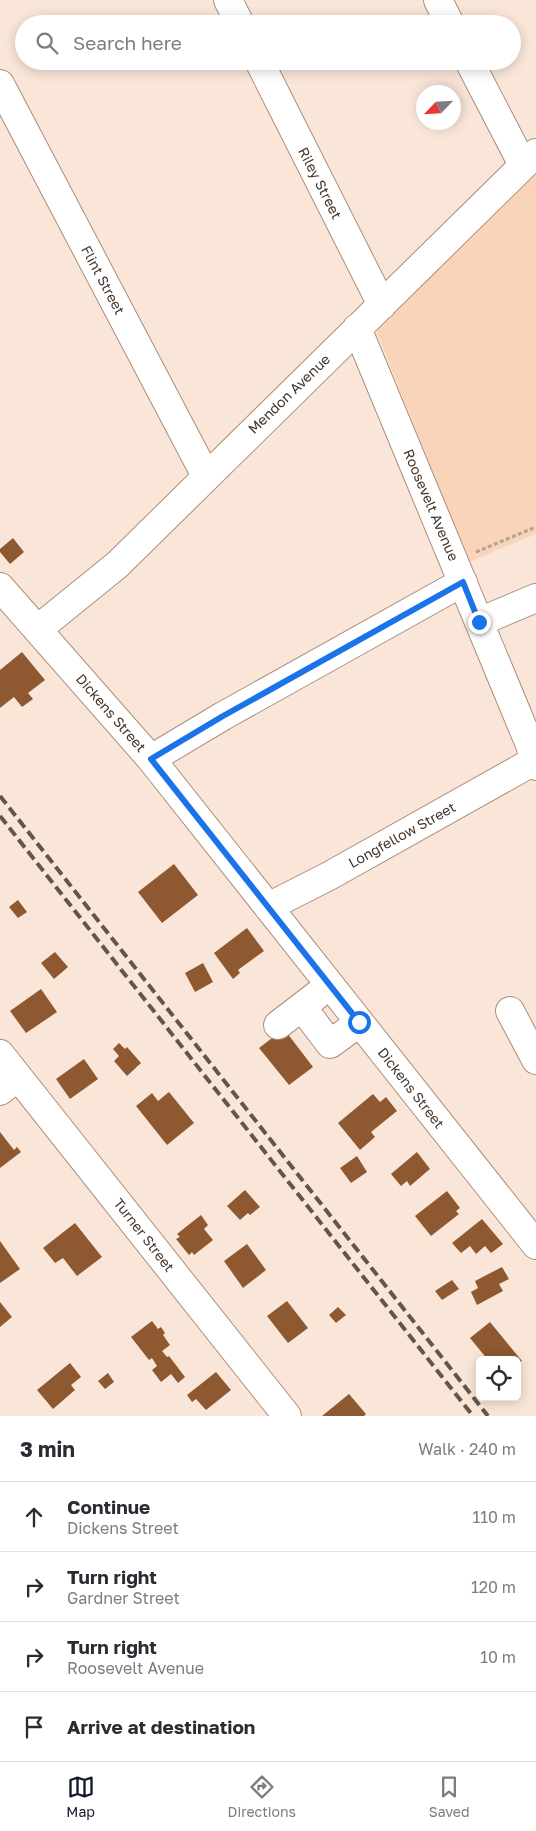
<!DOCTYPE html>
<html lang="en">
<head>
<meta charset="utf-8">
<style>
  body { margin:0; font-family:"Golos Text",sans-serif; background:#f2f2f3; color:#2b2b33 }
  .controls { position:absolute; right:15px; bottom:15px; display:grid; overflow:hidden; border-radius:8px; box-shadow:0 2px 12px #0003 }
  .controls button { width:45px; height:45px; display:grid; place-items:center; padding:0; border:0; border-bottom:1px solid #e1e1e2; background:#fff; color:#2b2b33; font:25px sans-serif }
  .compass { position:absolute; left:416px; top:85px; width:45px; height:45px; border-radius:50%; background:#fff; box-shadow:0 2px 12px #0003; rotate:245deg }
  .stop { position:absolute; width:15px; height:15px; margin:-11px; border:4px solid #1a73e8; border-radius:50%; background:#fff }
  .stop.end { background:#1a73e8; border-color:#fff; box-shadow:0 1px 5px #0008 }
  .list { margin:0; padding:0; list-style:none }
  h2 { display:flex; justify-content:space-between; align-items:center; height:65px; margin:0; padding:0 20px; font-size:21px }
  h2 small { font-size:16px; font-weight:400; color:#7c7c81 }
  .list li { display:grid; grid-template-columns:32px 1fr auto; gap:15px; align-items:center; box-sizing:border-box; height:70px; padding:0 20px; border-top:1px solid #e1e1e2 }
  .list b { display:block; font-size:19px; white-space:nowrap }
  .list p { margin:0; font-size:16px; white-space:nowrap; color:#7c7c81 }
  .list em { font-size:16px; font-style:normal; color:#7c7c81 }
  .icon { flex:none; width:28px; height:28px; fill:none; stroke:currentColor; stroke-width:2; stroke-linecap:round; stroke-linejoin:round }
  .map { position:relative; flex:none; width:536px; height:1416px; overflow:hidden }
  .search { position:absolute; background:#fff; box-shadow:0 2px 12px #0003; left:15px; right:15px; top:15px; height:55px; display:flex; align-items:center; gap:12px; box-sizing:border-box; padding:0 18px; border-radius:28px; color:#7c7c81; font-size:19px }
  .sheet { height:345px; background:#fff }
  nav { display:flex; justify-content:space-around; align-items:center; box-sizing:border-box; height:70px; border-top:1px solid #e1e1e2; background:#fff; font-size:14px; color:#7c7c81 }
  nav a { display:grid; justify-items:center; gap:2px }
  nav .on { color:#111827 }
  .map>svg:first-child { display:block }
  .green { fill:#f9d3ba }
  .building { fill:#8e5830 }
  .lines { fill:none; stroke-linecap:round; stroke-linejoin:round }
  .minor-casing { stroke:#ac8e79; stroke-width:30 }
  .path { stroke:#b4a397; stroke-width:3; stroke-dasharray:4 2.5; stroke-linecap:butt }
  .minor { stroke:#fff; stroke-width:28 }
  .rail { stroke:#64554c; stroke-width:4; stroke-dasharray:10 5; stroke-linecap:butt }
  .route { stroke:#1a73e8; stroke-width:6 }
  .labels { text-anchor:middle; stroke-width:5; stroke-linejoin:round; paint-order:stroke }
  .street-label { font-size:14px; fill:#43362d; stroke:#fff }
</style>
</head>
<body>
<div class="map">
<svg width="536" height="1416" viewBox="0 0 536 1416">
  <rect width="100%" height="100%" fill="#fae6d9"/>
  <path class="green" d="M536,172V534L469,562L376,330Z"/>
  <path class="building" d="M13,538L24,552L10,564L0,552V549Z
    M22,652L45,680L28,693L33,699L22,707L14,697L0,708V670Z
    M174,864L198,895L162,923L138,892Z
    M18,900L27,912L18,918L9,907Z
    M247,928L264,951L238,970L240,973L233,979L214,953Z
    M55,952L68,967L54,979L41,963Z
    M203,963L213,982L195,992L185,973Z
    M41,989L57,1012L26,1033L10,1011Z
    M284,1029L313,1067L289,1085L259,1048Z
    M119,1043L125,1049L127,1047L141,1063L127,1076L114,1061L119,1056L113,1049Z
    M84,1059L98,1079L70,1099L56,1079Z
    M169,1092L194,1123L167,1145L136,1106L152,1093L158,1101Z
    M373,1094L380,1102L386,1097L397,1111L371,1132L375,1137L360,1150L338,1123Z
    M0,1132L14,1150L17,1147L21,1152L0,1168Z
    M417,1152L430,1169L410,1186L407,1181L401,1186L391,1174Z
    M357,1156L367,1172L351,1183L340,1168Z
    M245,1190L260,1207L250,1215L248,1213L240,1220L227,1206Z
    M447,1191L460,1208L456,1211L459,1214L431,1236L415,1216Z
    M201,1215L208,1225L204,1229L213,1240L194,1255L192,1252L189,1255L176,1239L180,1237L177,1234Z
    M482,1219L503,1244L491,1253L485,1246L476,1254L470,1246L461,1253L452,1243Z
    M75,1223L102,1257L77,1276L63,1258L55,1263L43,1248Z
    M0,1241L20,1269L0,1283Z
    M247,1244L266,1270L243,1288L224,1261Z
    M502,1267L509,1279L499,1284L503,1291L477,1305L471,1292L478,1288L475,1281Z
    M452,1280L459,1289L442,1300L435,1291Z
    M287,1301L308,1328L288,1343L267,1316Z
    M0,1302L12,1317L0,1327Z
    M338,1307L346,1315L336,1323L329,1315Z
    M152,1321L158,1329L161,1327L165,1333L163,1335L170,1345L162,1351L167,1357L169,1356L185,1377L178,1383L171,1374L161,1382L152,1370L157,1366L152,1358L149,1360L131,1337Z
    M490,1322L522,1361L517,1365V1360H488L470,1338Z
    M70,1363L81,1377L71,1385L75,1390L53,1409L37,1390Z
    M216,1372L231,1390L206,1410L196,1399L192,1402L187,1395Z
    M108,1373L114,1382L105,1389L98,1381Z
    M349,1394L366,1414L364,1416H322Z"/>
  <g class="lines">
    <defs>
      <path id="minor" d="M228,0L240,24
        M438,0L450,24
        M259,61L382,305
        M469,61L523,165
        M0,84L206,476
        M357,328L530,745L536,766
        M0,587L151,759L536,1245
        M479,622L536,598
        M38,629L117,565L536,153
        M151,759L223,716L463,582
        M268,907L329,876L534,761
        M302,1007L330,1044L359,1023
        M510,1011L536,1060
        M278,1025L317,995
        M0,1054L287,1416
        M0,1091L18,1077"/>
    </defs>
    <use href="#minor" class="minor-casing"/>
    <path class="path" d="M476,552L536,527"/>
    <use href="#minor" class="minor"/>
    <path class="rail" d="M0,796L488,1416
      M0,816L473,1416"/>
  </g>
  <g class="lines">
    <path class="route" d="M359,1022L151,759L223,716L463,582L479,622"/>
  </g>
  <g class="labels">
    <g class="street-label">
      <text transform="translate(320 183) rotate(63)" y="5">Riley Street</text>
      <text transform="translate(103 280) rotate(62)" y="5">Flint Street</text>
      <text transform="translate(289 394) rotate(-44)" y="5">Mendon Avenue</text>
      <text transform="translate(431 505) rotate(67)" y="5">Roosevelt Avenue</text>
      <text transform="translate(111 713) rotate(49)" y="5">Dickens Street</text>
      <text transform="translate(402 835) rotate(-29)" y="5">Longfellow Street</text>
      <text transform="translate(411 1088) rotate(52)" y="5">Dickens Street</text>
      <text transform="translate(144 1235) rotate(52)" y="5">Turner Street</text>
    </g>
  </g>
</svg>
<div class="controls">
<button><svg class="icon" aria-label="locate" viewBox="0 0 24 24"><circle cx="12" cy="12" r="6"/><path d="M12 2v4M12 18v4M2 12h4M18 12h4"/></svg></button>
</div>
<svg class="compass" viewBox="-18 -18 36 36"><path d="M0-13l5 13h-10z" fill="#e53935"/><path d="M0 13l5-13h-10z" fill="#7c7c81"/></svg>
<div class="stop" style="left:359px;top:1022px"></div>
<div class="stop end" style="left:479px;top:622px"></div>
<div class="search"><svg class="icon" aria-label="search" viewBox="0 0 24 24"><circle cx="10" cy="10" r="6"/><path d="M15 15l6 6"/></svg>Search here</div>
</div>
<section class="sheet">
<h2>3 min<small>Walk · 240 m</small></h2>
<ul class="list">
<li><svg class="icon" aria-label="ahead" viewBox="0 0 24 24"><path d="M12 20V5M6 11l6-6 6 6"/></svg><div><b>Continue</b><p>Dickens Street</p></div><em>110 m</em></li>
<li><svg class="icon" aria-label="right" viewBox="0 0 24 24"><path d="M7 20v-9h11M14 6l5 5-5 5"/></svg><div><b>Turn right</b><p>Gardner Street</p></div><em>120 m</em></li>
<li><svg class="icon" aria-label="right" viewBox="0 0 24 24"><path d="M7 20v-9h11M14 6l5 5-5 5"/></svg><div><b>Turn right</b><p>Roosevelt Avenue</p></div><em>10 m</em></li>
<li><svg class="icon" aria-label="arrive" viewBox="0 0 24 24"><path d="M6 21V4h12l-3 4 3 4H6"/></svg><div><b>Arrive at destination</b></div></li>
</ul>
</section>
<nav>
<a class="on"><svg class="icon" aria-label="map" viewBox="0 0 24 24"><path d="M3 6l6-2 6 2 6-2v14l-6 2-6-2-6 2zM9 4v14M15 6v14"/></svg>Map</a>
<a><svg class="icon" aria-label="directions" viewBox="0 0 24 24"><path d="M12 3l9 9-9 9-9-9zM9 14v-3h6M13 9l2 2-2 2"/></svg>Directions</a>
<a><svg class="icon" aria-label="saved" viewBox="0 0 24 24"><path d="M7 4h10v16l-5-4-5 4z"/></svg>Saved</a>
</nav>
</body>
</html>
